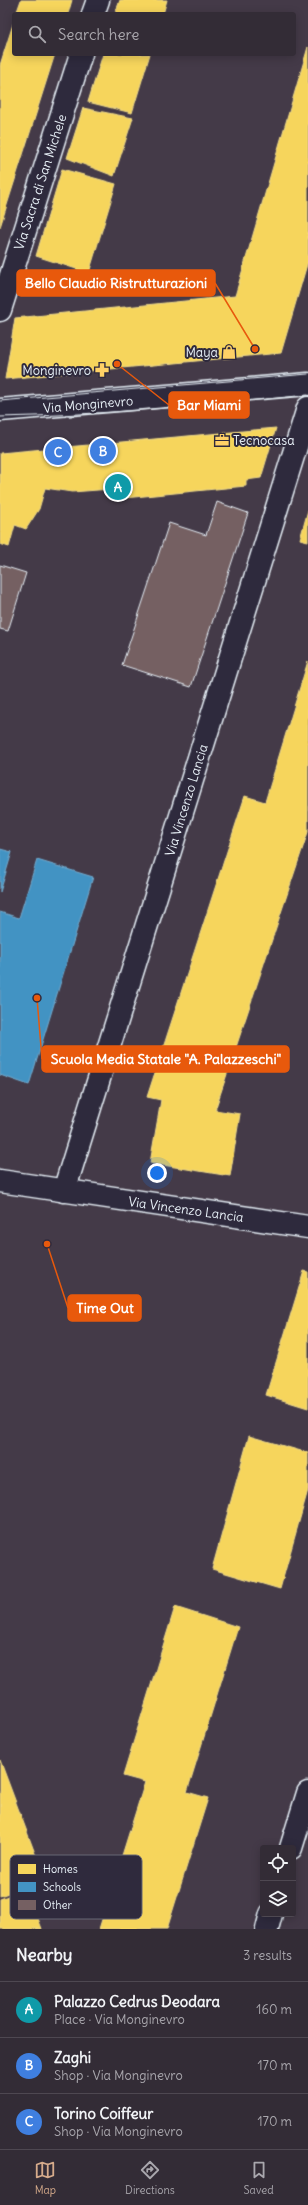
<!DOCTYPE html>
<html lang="en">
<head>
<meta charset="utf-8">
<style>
  body { margin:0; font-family:Delius,sans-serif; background:#3b343e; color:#f1f3f6 }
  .controls { position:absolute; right:12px; bottom:12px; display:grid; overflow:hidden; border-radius:4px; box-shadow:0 2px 10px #0003 }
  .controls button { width:36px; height:36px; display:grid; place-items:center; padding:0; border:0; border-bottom:1px solid #4e4851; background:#332c36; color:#f1f3f6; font:20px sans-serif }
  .you { position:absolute; left:157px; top:1173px; width:14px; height:14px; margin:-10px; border:3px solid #fff; border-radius:50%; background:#1a73e8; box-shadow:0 0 0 6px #1a73e833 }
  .badge { display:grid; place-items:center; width:26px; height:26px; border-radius:50%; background:#d6ab8b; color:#fff; font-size:13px; font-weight:700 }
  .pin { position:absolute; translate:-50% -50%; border:2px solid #fff; box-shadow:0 1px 4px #0006 }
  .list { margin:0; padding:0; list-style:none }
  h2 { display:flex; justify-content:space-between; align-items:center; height:52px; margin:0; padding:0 16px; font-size:17px }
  h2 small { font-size:13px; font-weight:400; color:#a9a7ad }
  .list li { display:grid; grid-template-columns:26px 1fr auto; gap:12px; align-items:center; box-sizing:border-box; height:56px; padding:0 16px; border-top:1px solid #4e4851 }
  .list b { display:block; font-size:15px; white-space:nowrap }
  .list p { margin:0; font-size:13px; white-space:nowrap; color:#a9a7ad }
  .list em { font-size:13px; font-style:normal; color:#a9a7ad }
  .icon { flex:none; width:22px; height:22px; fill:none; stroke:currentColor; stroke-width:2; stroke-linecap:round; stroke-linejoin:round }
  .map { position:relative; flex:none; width:308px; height:1929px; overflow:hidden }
  .search { position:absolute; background:#332c36; box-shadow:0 2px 10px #0003; left:12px; right:12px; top:12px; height:44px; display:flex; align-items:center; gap:10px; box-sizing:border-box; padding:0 14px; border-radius:4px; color:#a9a7ad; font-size:15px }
  .sheet { height:220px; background:#332c36 }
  nav { display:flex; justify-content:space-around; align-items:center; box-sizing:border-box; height:56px; border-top:1px solid #4e4851; background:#332c36; font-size:11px; color:#a9a7ad }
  nav a { display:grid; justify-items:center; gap:2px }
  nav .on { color:#d6ab8b }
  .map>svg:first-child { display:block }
  .homes { fill:#f6d55c; stroke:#f2dd8b }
  .schools { fill:#4393c3; stroke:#74afd3 }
  .building { fill:#756062; stroke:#e8f1f8 }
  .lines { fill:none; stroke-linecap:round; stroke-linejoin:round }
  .minor-casing { stroke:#e8f1f8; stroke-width:25 }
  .tertiary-casing { stroke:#e8f1f8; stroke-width:25 }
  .minor { stroke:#2f2a3d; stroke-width:22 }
  .tertiary { stroke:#2f2a3d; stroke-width:22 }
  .tram { stroke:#e8f1f8; stroke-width:1 }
  .labels { text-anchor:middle; stroke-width:4; stroke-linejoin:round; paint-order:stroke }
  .street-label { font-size:13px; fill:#e8f1f8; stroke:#2f2a3d }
  .poi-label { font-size:13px; fill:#e8f1f8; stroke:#2f2a3d; text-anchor:end }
  .key { fill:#2f2a3d; stroke:#666675; stroke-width:1 }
  .key-label { font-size:11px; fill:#e8f1f8 }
  .leader { fill:none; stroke:#e8590c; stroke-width:1.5 }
  .callout-dot { fill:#e8590c; stroke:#2f2a3d; stroke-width:1.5 }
  .callout { fill:#e8590c; stroke:#e8590c; stroke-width:1.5 }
  .callout-label { font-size:14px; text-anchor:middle; font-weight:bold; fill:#fff }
</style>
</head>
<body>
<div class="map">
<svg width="308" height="1929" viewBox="0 0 308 1929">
  <rect width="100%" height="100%" fill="#443a48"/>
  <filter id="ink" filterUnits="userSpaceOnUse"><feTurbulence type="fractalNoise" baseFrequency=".025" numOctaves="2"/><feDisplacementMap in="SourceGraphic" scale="8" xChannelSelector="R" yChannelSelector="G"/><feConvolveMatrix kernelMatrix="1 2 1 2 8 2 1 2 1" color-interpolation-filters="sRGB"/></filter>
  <g filter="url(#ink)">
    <path class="homes" d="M21,0H72L68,14H16Z
      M120,0H167L163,14H115Z
      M14,21V54H55L0,227V65Z
      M308,47V261L281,353L5,379L15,318L235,296Z
      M103,54H150L132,113L88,102Z
      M83,108L133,118L114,176L67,158Z
      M62,169L116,184L89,273L36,256Z
      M276,428L261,478L246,480V486L114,499L111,489L72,492L45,488L39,509L26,529L15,525L9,547L0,544V453Z
      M308,510V541L300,539Z
      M308,661V832L215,1110L240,1114L230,1176L150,1163L161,1100L147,1097L245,796L265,802Z
      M304,1271L308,1272V1408L266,1395Z
      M249,1436L308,1453V1490L280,1589L212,1569Z
      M175,1607L238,1627L187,1792L208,1798L167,1929H99L145,1782L123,1776Z
      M0,1760L45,1880L0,1896Z
      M27,1889L42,1929H0V1899Z"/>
    <path class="schools" d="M0,849L12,852L0,892Z
      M37,860L93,877L29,1085L0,1075V912L19,918Z"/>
    <path class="building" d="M217,502L248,513L191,687L122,665L169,523L206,535Z
      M0,565L26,573L8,631L0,629Z"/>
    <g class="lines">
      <defs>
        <path id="minor" d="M93,14L98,0
          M0,310L81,54
          M64,1191L308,408"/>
        <path id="tertiary" d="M0,410L308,384
          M0,1181L308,1227
          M291,1848L308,1793
          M267,1929L271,1914"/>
      </defs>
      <use href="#minor" class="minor-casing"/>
      <use href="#tertiary" class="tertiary-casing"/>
      <use href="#minor" class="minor"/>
      <use href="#tertiary" class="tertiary"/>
      <path class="tram" d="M0,401L308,374
        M0,417C103,415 205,405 308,395"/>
    </g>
  </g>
  <defs>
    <symbol id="shop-bare" viewBox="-9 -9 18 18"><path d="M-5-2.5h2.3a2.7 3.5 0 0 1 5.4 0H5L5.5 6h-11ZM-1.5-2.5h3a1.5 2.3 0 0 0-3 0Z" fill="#ffd166" stroke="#2f2a3d" stroke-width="2.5" paint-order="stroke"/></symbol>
    <symbol id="pharmacy-bare" viewBox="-9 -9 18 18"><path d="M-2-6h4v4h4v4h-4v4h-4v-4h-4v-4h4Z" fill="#ffd166" stroke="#2f2a3d" stroke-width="2.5" paint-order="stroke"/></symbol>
    <symbol id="office-bare" viewBox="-9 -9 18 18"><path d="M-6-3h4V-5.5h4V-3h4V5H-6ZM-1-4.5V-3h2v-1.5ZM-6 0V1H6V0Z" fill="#ffd166" stroke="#2f2a3d" stroke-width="2.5" paint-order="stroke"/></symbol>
  </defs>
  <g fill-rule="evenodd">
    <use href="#shop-bare" x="219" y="342" width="20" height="20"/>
    <use href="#pharmacy-bare" x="92" y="360" width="20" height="20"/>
    <use href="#office-bare" x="212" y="430" width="20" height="20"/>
  </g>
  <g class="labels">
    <g class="street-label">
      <text transform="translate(40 182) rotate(-72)" y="5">Via Sacra di San Michele</text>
      <text transform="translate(88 404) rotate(-5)" y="5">Via Monginevro</text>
      <text transform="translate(186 800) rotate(-73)" y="5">Via Vincenzo Lancia</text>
      <text transform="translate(186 1209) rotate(8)" y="5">Via Vincenzo Lancia</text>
    </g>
    <g class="poi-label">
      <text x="218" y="357">Maya</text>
      <text x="91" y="375">Monginevro</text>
      <text x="233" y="445" text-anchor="start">Tecnocasa</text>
    </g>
  </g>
  <rect x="10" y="1855" width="132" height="64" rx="6" class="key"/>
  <rect x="18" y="1864" width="18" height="10" fill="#f6d55c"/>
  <rect x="18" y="1882" width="18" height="10" fill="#4393c3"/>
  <rect x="18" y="1900" width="18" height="10" fill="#756062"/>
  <g class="key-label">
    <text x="43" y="1873">Homes</text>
    <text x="43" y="1891">Schools</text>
    <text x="43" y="1909">Other</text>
  </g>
  <path class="leader" d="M255 349L215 283M117 364L169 405M37 998L42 1059M47 1244L68 1308"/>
  <g class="callout-dot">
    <circle cx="255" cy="349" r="4"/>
    <circle cx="117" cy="364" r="4"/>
    <circle cx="37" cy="998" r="4"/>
    <circle cx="47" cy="1244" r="4"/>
  </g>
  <g class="callout">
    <rect x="17" y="270" width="198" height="26" rx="4"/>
    <rect x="169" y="392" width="80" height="26" rx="4"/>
    <rect x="42" y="1046" width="247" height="26" rx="4"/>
    <rect x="68" y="1295" width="73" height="26" rx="4"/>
  </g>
  <g class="callout-label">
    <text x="116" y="288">Bello Claudio Ristrutturazioni</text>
    <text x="209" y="410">Bar Miami</text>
    <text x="166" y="1064">Scuola Media Statale "A. Palazzeschi"</text>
    <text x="105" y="1313">Time Out</text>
  </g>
</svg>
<div class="controls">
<button><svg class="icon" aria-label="locate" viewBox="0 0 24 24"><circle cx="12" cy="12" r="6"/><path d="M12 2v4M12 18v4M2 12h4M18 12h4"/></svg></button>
<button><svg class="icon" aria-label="layers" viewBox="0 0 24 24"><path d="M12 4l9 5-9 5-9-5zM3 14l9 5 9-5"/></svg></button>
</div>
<div class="you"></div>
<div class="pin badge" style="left:118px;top:487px;background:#0f9aa8">A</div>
<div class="pin badge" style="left:103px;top:451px;background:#3f7fe0">B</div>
<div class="pin badge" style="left:58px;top:452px;background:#3f7fe0">C</div>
<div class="search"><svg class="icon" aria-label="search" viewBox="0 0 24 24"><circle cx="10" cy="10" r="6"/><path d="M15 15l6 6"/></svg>Search here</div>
</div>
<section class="sheet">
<h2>Nearby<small>3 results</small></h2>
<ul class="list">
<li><span class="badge" style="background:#0f9aa8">A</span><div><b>Palazzo Cedrus Deodara</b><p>Place · Via Monginevro</p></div><em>160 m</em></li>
<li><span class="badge" style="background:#3f7fe0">B</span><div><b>Zaghi</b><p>Shop · Via Monginevro</p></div><em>170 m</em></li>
<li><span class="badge" style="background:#3f7fe0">C</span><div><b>Torino Coiffeur</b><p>Shop · Via Monginevro</p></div><em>170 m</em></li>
</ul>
</section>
<nav>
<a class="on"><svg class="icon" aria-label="map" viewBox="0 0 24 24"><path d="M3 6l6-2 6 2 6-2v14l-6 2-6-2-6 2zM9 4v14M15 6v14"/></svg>Map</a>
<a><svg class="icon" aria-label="directions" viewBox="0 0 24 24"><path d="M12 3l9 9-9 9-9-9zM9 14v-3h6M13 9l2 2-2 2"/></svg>Directions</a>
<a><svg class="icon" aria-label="saved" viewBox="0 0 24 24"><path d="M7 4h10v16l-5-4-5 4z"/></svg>Saved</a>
</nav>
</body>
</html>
